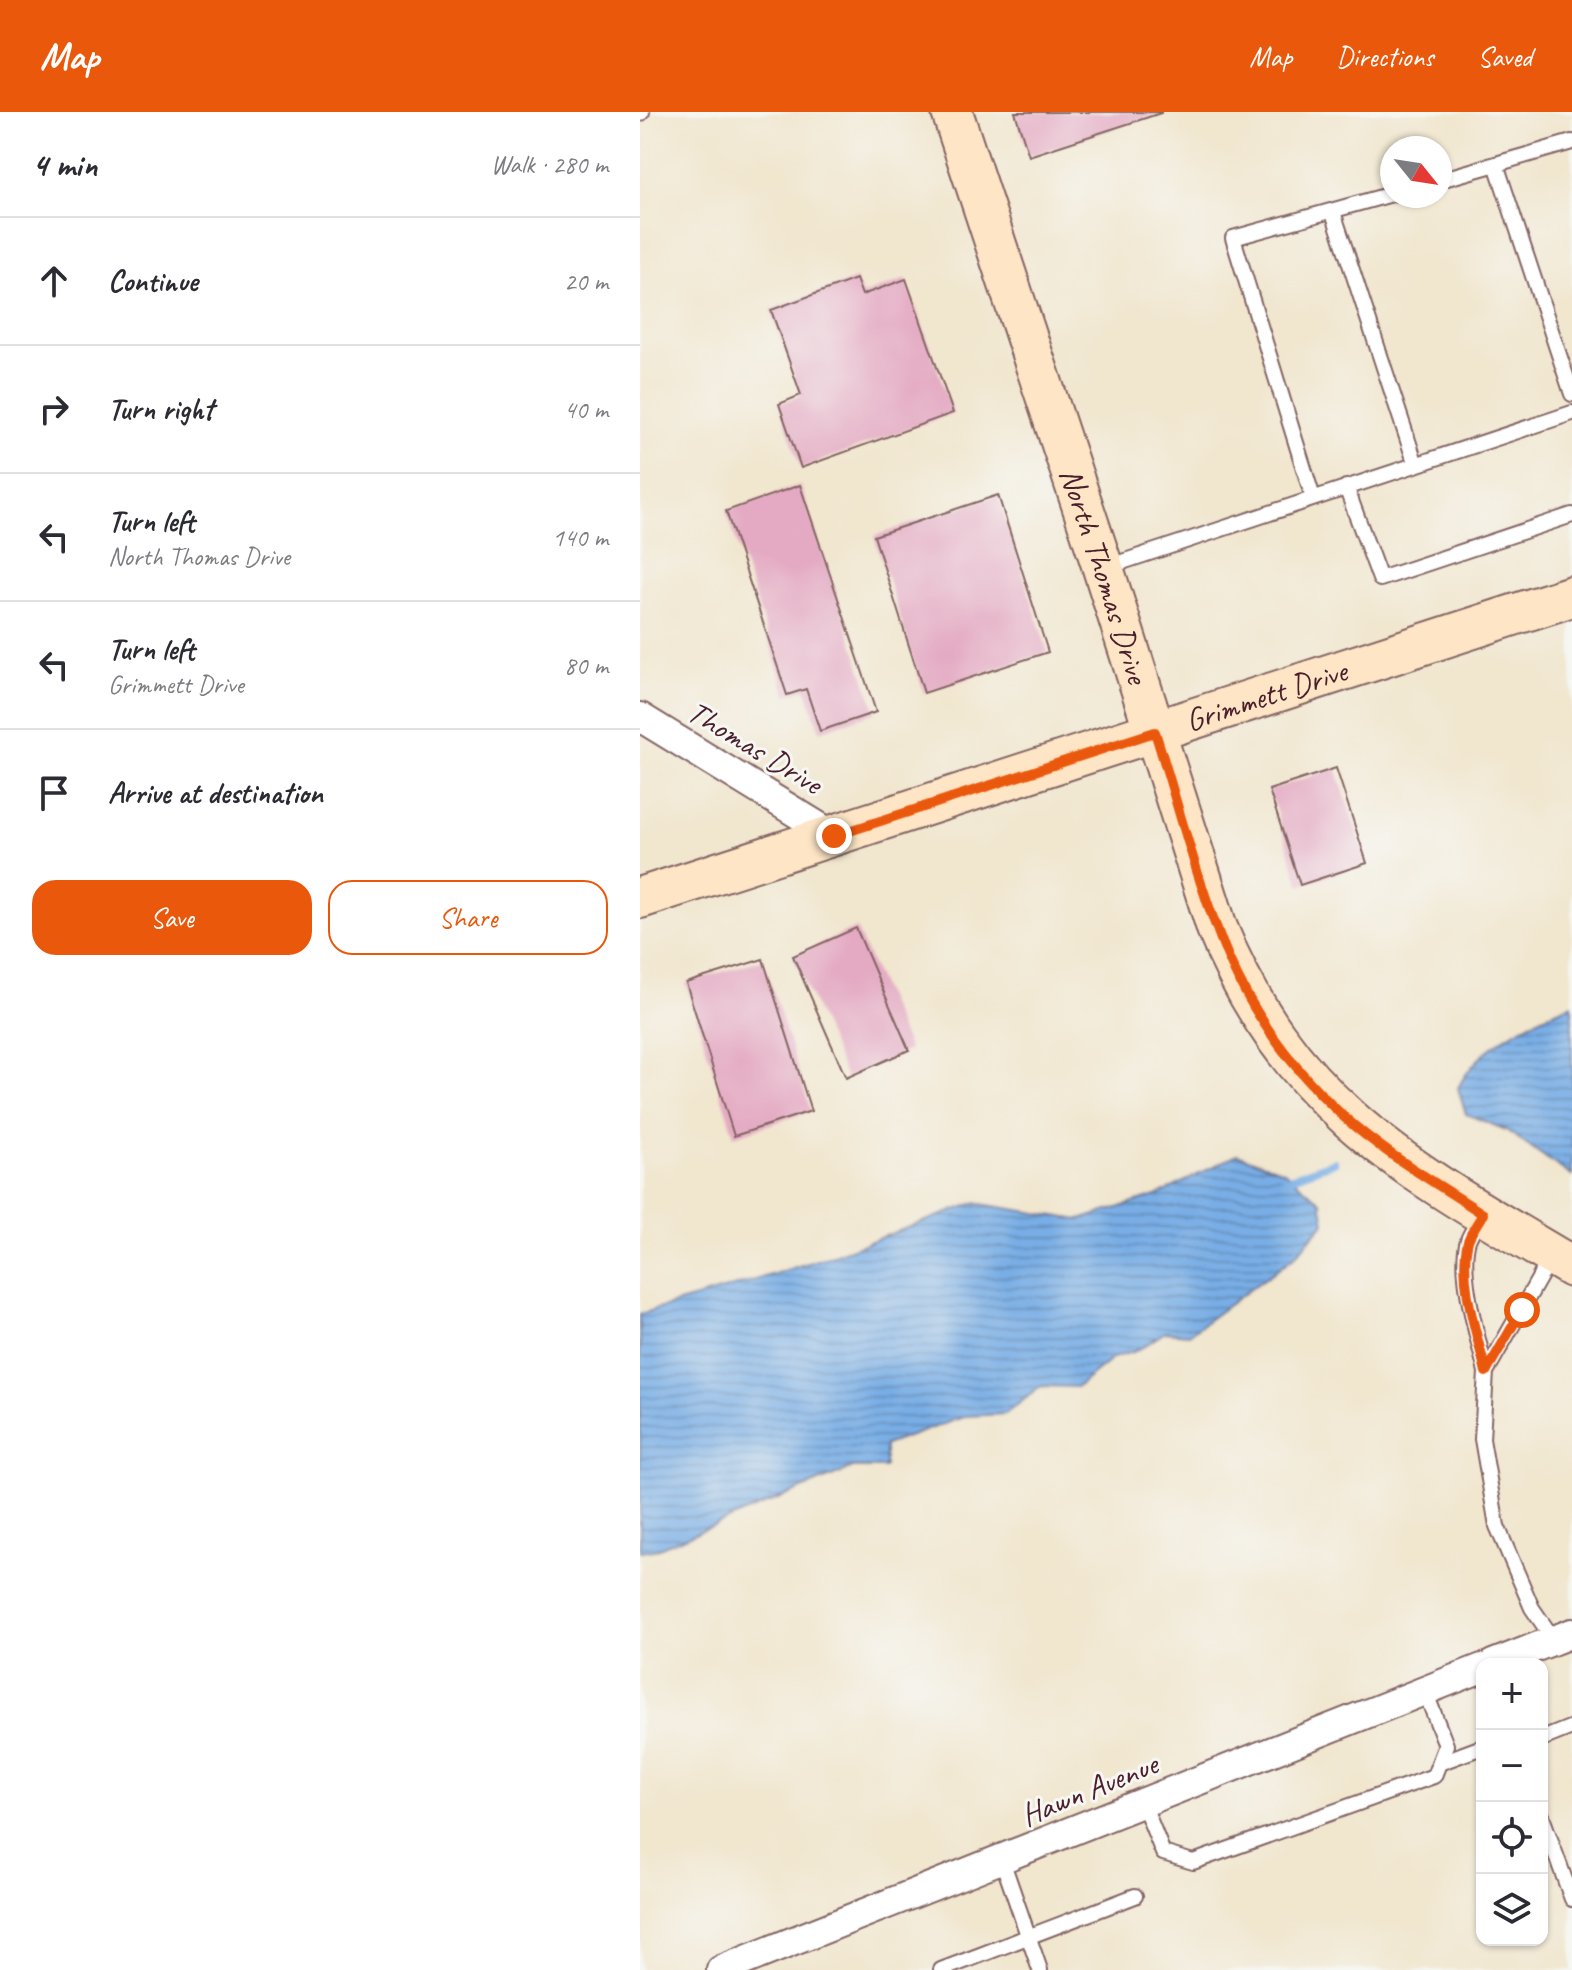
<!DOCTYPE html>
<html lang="en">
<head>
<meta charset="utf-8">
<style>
  body { margin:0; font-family:Caveat,sans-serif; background:#f2f2f3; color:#2b2b33 }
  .controls { position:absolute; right:24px; bottom:24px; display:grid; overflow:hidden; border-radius:16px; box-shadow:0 2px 6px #0004 }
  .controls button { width:72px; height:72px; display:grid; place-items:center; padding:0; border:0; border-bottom:2px solid #e1e1e2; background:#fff; color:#2b2b33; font:40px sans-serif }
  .compass { position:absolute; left:740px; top:24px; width:72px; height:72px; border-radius:50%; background:#fff; box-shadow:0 2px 6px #0004; rotate:120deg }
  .stop { position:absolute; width:24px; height:24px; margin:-18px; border:6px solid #ea580c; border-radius:50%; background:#fff }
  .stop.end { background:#ea580c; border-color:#fff; box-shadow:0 2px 8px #0008 }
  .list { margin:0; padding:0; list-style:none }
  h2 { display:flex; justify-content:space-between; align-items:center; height:104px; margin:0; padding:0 32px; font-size:34px }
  h2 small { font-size:26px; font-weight:400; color:#7c7c81 }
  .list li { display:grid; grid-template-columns:52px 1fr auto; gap:24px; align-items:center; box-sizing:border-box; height:128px; padding:0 32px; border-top:2px solid #e1e1e2 }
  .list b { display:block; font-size:30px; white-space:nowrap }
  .list p { margin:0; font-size:26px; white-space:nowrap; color:#7c7c81 }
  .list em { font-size:26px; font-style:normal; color:#7c7c81 }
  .actions { display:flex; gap:16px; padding:24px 32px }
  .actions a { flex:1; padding:18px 0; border:2px solid #ea580c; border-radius:24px; text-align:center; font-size:28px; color:#ea580c }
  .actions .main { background:#ea580c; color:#fff }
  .icon { flex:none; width:44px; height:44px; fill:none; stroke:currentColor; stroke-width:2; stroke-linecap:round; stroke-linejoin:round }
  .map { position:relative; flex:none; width:932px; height:1858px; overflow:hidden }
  header { display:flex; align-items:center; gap:48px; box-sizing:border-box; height:112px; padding:0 40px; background:#ea580c; color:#fff }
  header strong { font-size:38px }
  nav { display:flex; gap:44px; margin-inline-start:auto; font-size:28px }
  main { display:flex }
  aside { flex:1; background:#fff }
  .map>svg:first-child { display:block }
  .water { fill:url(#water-rules); stroke:#616688; stroke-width:2 }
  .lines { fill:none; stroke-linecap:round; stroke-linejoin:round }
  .stream { stroke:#78ade5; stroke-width:8 }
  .building { fill:#e4aac3 }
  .lane-casing { stroke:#846564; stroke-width:18 }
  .street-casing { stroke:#846564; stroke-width:32 }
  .secondary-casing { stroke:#846564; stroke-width:44 }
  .lane { stroke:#fff; stroke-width:14 }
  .street { stroke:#fff; stroke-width:28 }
  .secondary { stroke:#fde5c5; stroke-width:40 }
  .route { stroke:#ea580c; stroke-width:10 }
  .labels { text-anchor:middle; stroke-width:6; stroke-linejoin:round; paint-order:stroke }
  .street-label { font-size:32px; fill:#4a1f2b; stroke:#f6f6f2 }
</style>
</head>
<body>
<header>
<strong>Map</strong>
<nav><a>Map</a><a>Directions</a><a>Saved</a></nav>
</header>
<main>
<aside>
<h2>4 min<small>Walk · 280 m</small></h2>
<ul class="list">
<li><svg class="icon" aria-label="ahead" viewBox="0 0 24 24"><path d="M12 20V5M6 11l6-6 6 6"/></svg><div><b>Continue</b></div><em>20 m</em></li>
<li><svg class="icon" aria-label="right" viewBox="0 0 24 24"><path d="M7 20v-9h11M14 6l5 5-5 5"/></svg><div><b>Turn right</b></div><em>40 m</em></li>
<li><svg class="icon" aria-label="left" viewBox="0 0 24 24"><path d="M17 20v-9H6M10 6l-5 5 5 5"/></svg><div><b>Turn left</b><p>North Thomas Drive</p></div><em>140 m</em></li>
<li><svg class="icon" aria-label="left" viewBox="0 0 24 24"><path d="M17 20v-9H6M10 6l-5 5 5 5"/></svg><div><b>Turn left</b><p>Grimmett Drive</p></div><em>80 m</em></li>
<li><svg class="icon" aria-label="arrive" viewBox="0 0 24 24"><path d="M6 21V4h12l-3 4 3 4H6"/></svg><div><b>Arrive at destination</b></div></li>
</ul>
<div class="actions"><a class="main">Save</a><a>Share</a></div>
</aside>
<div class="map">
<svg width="932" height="1858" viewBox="0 0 932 1858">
  <defs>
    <pattern id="water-rules" width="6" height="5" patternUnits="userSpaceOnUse" patternTransform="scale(2)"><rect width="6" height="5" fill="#78ade5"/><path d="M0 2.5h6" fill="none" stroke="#648cba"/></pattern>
  </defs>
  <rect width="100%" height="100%" fill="#f6f6f2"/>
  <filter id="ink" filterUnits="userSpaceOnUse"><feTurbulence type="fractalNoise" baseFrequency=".0125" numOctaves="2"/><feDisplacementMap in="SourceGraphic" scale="16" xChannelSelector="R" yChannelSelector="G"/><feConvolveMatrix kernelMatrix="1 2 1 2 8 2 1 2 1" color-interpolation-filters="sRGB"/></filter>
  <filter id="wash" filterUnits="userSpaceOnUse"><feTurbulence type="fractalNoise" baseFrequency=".006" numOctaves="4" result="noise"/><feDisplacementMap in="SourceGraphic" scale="32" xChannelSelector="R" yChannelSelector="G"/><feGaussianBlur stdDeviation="1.8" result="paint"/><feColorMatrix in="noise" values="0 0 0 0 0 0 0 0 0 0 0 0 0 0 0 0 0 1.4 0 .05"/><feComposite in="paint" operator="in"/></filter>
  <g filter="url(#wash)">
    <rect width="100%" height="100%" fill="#f1e6ce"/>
    <path class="water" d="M932,892V1064L866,1018L826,1002L818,976C840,932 887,911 932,892Z
      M597,1042L644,1059L681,1090L685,1110L654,1145L549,1222L525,1220L498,1238L473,1246L437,1275L402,1274L365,1302L326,1304L245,1333V1356H213L14,1438L0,1439V1202L87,1177L196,1142L335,1091L440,1108L519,1083Z"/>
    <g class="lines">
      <path class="stream" d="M642,1069L694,1050"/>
    </g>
    <g id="blocks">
      <path class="building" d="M375,0H521V1L389,44Z
        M216,167L222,183L266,167L313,301L161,356L139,292L161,283L131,198Z
        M160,373L236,600L180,619L166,577L147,583L86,399Z
        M358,383L408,540L284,581L234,424Z
        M696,656L727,751L660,773L629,678Z
        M216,816L269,938L206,966L153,844Z
        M123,847L171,999L94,1024L46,871Z"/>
    </g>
  </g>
  <g filter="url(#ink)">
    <use href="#blocks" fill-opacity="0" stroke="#846564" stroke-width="2"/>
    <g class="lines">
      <defs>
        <path id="lane" d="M0,2L2,0
          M932,30L856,52L932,282
          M800,68L856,52
          M693,100L776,353
          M706,375L740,467L932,403
          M673,386L593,126L752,82
          M467,455L932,301
          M841,1105C837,1112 831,1120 828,1128C818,1161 838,1226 846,1260
          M910,1147L846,1260L842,1327L857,1414L892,1496L914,1528
          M902,1627L932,1615
          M799,1651L842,1635
          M503,1691L523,1741L553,1750L794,1664L806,1633L785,1579
          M902,1705L932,1787
          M362,1748L400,1858
          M301,1858L495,1784"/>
        <path id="street" d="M0,605L194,724
          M853,1552L932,1521
          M81,1858L842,1556"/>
        <g id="secondary">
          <path id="s1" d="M312,0L463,456L577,816C651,998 773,1060 932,1155"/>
          <path id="s2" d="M0,786L932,484"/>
        </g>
      </defs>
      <use href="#lane" class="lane-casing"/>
      <use href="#street" class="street-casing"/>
      <use href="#secondary" class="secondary-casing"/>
      <use href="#lane" class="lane"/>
      <use href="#street" class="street"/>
      <use href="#secondary" class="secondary"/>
    </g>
  </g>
  <g class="lines" filter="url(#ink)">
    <path class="route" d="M194,724L515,620C539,695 558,774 589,847C615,906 656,960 703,1004C746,1043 795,1070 843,1102C838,1110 831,1120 828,1129C818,1168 837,1222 846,1260L882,1198"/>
  </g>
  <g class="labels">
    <g class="street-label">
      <text dy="11" stroke="none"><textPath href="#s1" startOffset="488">North Thomas Drive</textPath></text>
      <text dy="11" stroke="none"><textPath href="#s2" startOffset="658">Grimmett Drive</textPath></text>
      <text transform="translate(115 635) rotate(31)" y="11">Thomas Drive</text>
      <text transform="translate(449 1677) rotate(-22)" y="11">Hawn Avenue</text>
    </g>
  </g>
</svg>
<div class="controls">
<button>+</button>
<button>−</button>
<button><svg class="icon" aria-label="locate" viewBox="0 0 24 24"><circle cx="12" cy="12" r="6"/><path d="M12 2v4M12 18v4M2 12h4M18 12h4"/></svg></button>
<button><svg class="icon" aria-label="layers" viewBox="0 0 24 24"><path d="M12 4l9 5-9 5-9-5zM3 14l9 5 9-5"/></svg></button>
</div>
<svg class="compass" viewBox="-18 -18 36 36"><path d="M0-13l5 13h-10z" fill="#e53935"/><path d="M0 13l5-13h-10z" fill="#7c7c81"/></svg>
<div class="stop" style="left:882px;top:1198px"></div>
<div class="stop end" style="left:194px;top:724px"></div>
</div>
</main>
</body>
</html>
